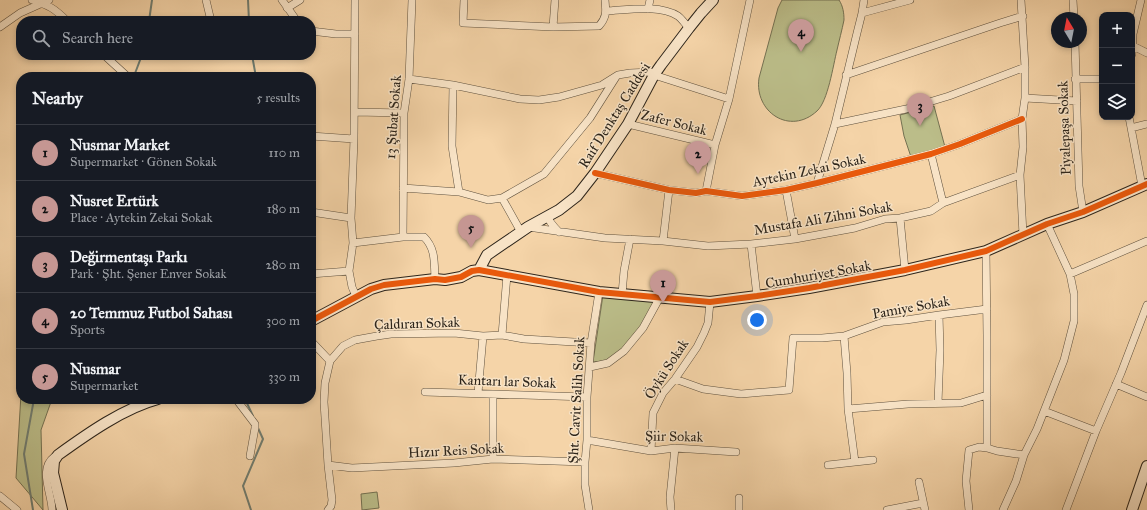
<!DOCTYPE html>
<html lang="en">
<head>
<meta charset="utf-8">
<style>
  body { margin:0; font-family:"IM FELL Great Primer",serif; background:#20242c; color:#f1f3f6 }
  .controls { position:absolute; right:12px; top:12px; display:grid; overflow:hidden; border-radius:8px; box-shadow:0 2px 6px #0003 }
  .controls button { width:36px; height:36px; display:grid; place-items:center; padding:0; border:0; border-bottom:1px solid #363941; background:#171b24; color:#f1f3f6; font:20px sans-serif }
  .compass { position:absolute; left:1051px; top:12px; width:36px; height:36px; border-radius:50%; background:#171b24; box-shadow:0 2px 6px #0003; rotate:350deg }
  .you { position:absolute; left:757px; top:320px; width:14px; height:14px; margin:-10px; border:3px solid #fff; border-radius:50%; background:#1a73e8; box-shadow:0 0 0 6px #1a73e833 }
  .badge { display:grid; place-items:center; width:26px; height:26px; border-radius:50%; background:#c59692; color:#111; font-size:13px; font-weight:700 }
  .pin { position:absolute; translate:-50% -33px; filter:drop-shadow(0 1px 2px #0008) }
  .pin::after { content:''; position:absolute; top:21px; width:14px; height:12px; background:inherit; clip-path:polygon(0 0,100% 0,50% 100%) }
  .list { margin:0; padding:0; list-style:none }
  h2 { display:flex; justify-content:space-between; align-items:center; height:52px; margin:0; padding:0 16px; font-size:17px }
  h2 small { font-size:13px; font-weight:400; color:#9ea1a6 }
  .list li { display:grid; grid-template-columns:26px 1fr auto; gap:12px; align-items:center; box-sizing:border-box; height:56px; padding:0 16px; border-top:1px solid #363941 }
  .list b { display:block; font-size:15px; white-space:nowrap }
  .list p { margin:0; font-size:13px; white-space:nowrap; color:#9ea1a6 }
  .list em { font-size:13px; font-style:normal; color:#9ea1a6 }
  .icon { flex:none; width:22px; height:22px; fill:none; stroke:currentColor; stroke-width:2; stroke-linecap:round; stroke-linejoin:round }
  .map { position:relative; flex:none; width:1147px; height:510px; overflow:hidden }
  .search { position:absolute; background:#171b24; box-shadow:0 2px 6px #0003; left:16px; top:16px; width:300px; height:44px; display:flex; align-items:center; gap:10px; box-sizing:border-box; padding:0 14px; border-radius:16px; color:#9ea1a6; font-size:15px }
  .panel { position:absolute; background:#171b24; box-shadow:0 2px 6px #0003; left:16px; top:72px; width:300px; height:332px; border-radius:16px }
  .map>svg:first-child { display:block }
  .green { fill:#bbbd89; stroke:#747152 }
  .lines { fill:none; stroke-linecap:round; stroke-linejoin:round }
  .stream { stroke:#707d71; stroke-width:2 }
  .street-casing { stroke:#5f513e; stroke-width:8 }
  .secondary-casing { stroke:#2d251b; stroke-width:12 }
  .street { stroke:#f8e3c6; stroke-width:7 }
  .secondary { stroke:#f8e3c6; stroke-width:10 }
  .cycleway-casing { stroke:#f8e3c6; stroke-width:8 }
  .cycleway { stroke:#e8590c; stroke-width:6 }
  .labels { text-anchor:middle; stroke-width:3; stroke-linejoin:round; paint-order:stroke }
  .street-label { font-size:14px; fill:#2d251b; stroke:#f8e3c6 }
</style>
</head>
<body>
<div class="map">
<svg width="1147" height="510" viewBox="0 0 1147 510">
  <rect width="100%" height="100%" fill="#f5d4a8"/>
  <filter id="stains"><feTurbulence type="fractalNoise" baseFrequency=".005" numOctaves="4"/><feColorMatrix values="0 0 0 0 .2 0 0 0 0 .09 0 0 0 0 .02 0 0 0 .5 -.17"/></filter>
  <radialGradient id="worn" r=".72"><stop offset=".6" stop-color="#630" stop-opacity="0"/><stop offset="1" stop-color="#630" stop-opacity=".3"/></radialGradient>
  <path class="green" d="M782,0H839C843,6 844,13 844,20C842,30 839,41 837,50C833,66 828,101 817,111C790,136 754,112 759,78L778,8Z
    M934,106L945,147L911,157L904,136L900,115Z
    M603,295L656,301C646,319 629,351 609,360C604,362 598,361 593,362Z
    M21,394V399H52L41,430L43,510L16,478Z
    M377,492L379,508L362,510L361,494Z"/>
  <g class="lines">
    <path class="stream" d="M248,0L249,21
      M149,21L152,0
      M252,55L256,77
      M134,76L142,55
      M245,399L253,416
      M33,510L24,454L34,399
      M251,510L243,486L263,439L258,428"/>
    <defs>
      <path id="street" d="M32,0C50,6 54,8 67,21
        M206,0L211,21
        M282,0L297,21
        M355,0L354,139L351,218L353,243L349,271L352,287L356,296
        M464,0L463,23L553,27L599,26C607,17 606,11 605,0
        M1021,0L1025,67V98L1022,119L1023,147L1020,175L1023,235
        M1073,0L1074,18
        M287,8L300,0
        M648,9L650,0
        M606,11C627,10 659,4 678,16C682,19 685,24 689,28
        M862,13L910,0
        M0,27L20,13L49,0
        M553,27L555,0
        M311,31L336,34H355
        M1075,42L1079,186L1083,212
        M1133,46L1147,53
        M1132,54L1133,34L1141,0
        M104,55L128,77
        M846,75L1000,23L1023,16
        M409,79L453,85L520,99L539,100L559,97L602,85L618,75L630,73L651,72L654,75L729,99
        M1075,79H1102
        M453,85L452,146L459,192
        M1025,98L1077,101
        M355,112L404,113
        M1129,117L1142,186
        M628,124L715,145
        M835,124L906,109L949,96L1025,67
        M1131,128L1147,124
        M311,136L354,139
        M931,154L943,203
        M595,173L669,190L696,193L706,191L742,196L786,190L817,183L931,154L960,144L1022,119
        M817,183L835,124L857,33L862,13L864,0
        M403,188L459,192L488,200L502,198L521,232
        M786,190L795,239
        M706,191L715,145L729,99L750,0
        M502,198L544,174L590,118L616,77
        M311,212L351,218
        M547,216C550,223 554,227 559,232
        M900,218L905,270
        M528,227L605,238L663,241L708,246L751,244L795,239L855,228L885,219L900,218L931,211L943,203L1020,175
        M403,237L404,113L409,79L412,0
        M663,241L669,190
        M353,243L403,237H424C436,249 434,263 435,279
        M751,244L757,296
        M986,251L987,336V448L997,451L1024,455
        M311,274L349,271
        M1070,274L1147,241
        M622,294L624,271L630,239
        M502,335L507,275
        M844,336L847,373L848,409L855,462
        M311,341L330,361
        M590,367L608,363L624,351L643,328L660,297
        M675,379L703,389L741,394L789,390L793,338H822L844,336L883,322L906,320L939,315L987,309
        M1116,384L1147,397
        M425,392L587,397
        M478,393L483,336
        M236,399L255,424V428L250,456
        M938,403L940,350L939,315
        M848,409L908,404L961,403L987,395
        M1044,411L1096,431
        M587,440L651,451L675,448L736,452
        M651,451L653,413L663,393L675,379L697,347L704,333L708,323L710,302
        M493,459V394
        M328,465L352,468L454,463L493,459L585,462
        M828,465L873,460
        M919,482L925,510
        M0,496L17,510
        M52,510C52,494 38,469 54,457
        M328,510L331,506L332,500L328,465L324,402L325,383L330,361L343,346L355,340L377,336L391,334L454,333L483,336L502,335L524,339L591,343
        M589,510L585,485V462L587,440V397L591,343L599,292
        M671,510L670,497L675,448
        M739,510V498
        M887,510L923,503
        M969,510L966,481L969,450L979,447L987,448
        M1003,510L1016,481L1024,455L1037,429L1064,360L1074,321V294L1070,274L1047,224
        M1066,510L1096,431L1121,373L1147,305"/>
      <path id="secondary" d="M479,270L487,255L528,227L559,210L577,196L595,173L628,124L654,75L661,65L689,28L701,13L713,0
        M311,321L371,289L384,285L435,279L445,280L461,277L472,271L479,270L599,292L710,302L757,296L809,288L905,270L986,251L1047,224L1083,212L1147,184
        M62,510L53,473L54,461L58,455C87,434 124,408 158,399
        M1132,510L1147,466"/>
    </defs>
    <use href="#street" class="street-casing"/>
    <use href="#secondary" class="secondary-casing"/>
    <use href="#street" class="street"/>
    <use href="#secondary" class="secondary"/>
    <defs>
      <path id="cycleway" d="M595,173L669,190L696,193L706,191L742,196L786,190L817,183L931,154L960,144L1022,119
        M311,321L371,289L384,285L435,279L445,280L461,277L472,271L479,270L599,292L710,302L757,296L809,288L905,270L986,251L1047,224L1083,212L1147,184"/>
    </defs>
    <use href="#cycleway" class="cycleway-casing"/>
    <use href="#cycleway" class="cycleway"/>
  </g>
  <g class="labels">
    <g class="street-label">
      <text transform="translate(614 115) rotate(-58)" y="5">Raif Denktaş Caddesi</text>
      <text transform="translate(393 117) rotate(-86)" y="5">13 Şubat Sokak</text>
      <text transform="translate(674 122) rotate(14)" y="5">Zafer Sokak</text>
      <text transform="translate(1064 128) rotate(-92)" y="5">Piyalepaşa Sokak</text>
      <text transform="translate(809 170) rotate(-12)" y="5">Aytekin Zekai Sokak</text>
      <text transform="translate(823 218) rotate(-10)" y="5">Mustafa Ali Zihni Sokak</text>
      <text transform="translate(818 274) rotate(-10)" y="5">Cumhuriyet Sokak</text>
      <text transform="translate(911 307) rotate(-10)" y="5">Pamiye Sokak</text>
      <text transform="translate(417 323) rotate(-2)" y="5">Çaldıran Sokak</text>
      <text transform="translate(666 369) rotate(-57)" y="5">Öykü Sokak</text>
      <text transform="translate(507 381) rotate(2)" y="5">Kantarı lar Sokak</text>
      <text transform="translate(576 400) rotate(-87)" y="5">Şht. Cavit Salih Sokak</text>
      <text transform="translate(674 436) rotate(1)" y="5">Şiir Sokak</text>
      <text transform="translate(456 450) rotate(-3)" y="5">Hızır Reis Sokak</text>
    </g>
  </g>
  <rect width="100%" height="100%" filter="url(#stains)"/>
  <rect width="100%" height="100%" fill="url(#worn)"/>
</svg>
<div class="controls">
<button>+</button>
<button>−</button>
<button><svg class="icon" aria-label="layers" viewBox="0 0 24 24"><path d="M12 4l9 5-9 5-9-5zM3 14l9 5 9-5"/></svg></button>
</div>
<svg class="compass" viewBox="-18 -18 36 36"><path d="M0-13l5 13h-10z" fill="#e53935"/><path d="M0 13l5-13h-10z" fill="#9ea1a6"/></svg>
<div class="you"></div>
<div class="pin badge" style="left:663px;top:303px">1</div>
<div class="pin badge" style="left:698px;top:174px">2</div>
<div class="pin badge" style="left:920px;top:126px">3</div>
<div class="pin badge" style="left:801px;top:52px">4</div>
<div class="pin badge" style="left:471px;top:248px">5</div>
<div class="search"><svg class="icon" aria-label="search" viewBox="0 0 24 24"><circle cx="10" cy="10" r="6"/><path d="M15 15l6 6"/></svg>Search here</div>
<section class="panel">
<h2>Nearby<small>5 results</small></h2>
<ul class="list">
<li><span class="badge">1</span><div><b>Nusmar Market</b><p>Supermarket · Gönen Sokak</p></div><em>110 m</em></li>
<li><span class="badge">2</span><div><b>Nusret Ertürk</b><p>Place · Aytekin Zekai Sokak</p></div><em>180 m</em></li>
<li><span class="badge">3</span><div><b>Değirmentaşı Parkı</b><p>Park · Şht. Şener Enver Sokak</p></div><em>280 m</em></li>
<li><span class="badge">4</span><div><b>20 Temmuz Futbol Sahası</b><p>Sports</p></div><em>300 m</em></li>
<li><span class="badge">5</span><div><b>Nusmar</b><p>Supermarket</p></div><em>330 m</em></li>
</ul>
</section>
</div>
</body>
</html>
